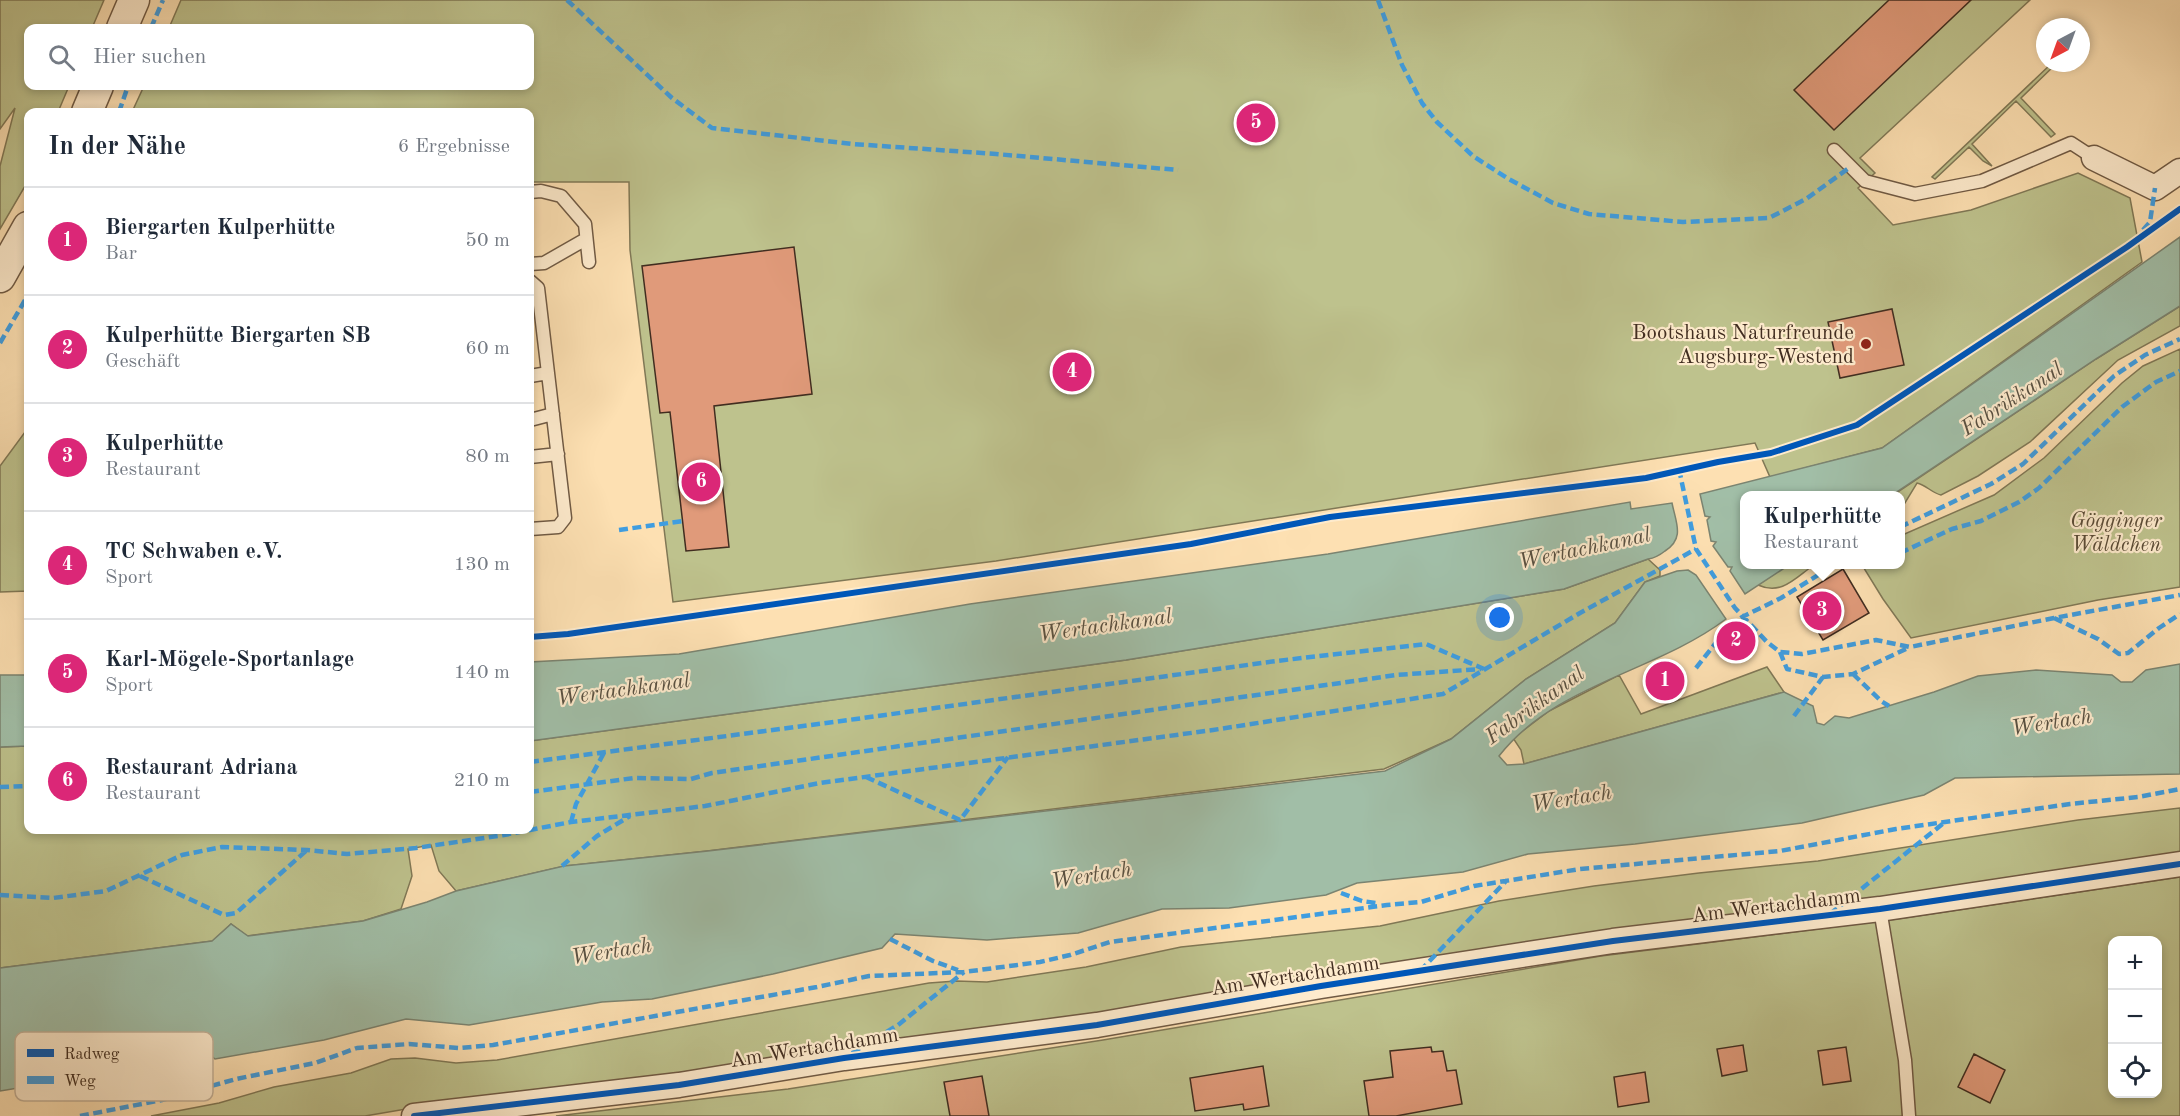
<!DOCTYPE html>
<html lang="de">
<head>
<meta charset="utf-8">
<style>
  body { margin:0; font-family:"Old Standard TT",serif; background:#f2f2f3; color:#1f2937 }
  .controls { position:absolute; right:18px; bottom:18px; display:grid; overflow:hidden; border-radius:12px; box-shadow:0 3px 9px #0003 }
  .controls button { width:54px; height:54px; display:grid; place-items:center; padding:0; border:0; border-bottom:2px solid #e0e1e3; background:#fff; color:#1f2937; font:30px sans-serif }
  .compass { position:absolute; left:2036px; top:18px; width:54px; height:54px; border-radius:50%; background:#fff; box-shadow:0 3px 9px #0003; rotate:221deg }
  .you { position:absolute; left:1500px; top:618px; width:21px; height:21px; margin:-15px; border:4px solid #fff; border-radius:50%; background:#1a73e8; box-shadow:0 0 0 9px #1a73e833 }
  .badge { display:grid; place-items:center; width:39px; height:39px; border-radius:50%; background:#db2777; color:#fff; font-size:20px; font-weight:700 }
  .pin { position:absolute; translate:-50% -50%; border:3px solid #fff; box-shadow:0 2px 6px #0006 }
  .popup { position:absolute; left:1740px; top:491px; width:165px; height:78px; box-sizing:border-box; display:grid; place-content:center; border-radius:12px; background:#fff; filter:drop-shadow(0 2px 4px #0005); font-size:20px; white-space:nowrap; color:#747a83 }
  .popup b { font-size:22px; color:#1f2937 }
  .popup::after { content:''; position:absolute; left:50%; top:100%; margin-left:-12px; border:12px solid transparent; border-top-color:#fff }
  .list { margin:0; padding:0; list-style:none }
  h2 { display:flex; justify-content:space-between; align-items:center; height:78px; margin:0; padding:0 24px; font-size:26px }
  h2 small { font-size:20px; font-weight:400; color:#747a83 }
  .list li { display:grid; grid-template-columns:39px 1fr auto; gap:18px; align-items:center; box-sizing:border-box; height:108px; padding:0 24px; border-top:2px solid #e0e1e3 }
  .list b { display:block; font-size:22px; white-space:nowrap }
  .list p { margin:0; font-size:20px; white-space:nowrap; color:#747a83 }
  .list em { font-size:20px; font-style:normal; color:#747a83 }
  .icon { flex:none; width:33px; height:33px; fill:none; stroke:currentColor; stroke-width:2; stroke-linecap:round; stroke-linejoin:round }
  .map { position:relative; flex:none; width:2180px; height:1116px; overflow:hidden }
  .search { position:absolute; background:#fff; box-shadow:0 3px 9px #0003; left:24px; top:24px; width:510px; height:66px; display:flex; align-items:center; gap:15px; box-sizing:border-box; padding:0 21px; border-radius:12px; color:#747a83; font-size:22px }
  .panel { position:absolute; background:#fff; box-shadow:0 3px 9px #0003; left:24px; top:108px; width:510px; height:726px; border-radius:12px }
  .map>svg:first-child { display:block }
  .green { fill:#bec28d; stroke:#807856; stroke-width:1.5; fill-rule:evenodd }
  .water { fill:#a1bea7; stroke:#7b8471; stroke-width:1.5 }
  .building { fill:#e09a7a; stroke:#412d20; stroke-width:1.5 }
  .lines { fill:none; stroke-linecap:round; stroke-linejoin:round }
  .service-casing { stroke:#705a44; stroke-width:15 }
  .minor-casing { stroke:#705a44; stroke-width:27 }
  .tertiary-casing { stroke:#705a44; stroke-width:33 }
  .service { stroke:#feebcd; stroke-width:12 }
  .minor { stroke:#feebcd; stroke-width:24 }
  .tertiary { stroke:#feebcd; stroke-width:30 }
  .quiet { stroke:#3f9de0; stroke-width:4.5; stroke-dasharray:9 4.5; stroke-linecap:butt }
  .cycleway-casing { stroke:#feebcd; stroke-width:10 }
  .cycleway { stroke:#0057b8; stroke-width:6 }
  .poi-dot { fill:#8f2418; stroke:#feebcd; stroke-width:2 }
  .labels { text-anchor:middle; stroke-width:4.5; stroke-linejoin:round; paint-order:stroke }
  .poi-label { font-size:21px; fill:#412d20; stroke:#feebcd; text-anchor:end }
  .park-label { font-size:21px; font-style:italic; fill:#5a4b36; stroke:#feebcd }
  .street-label { font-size:21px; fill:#412d20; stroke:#feebcd }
  .water-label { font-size:22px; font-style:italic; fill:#595142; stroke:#feebcd }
  .key { fill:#feebcd; stroke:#c5b299; stroke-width:1.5 }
  .key-label { font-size:16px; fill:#412d20 }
</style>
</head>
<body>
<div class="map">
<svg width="2180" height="1116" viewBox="0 0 2180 1116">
  <rect width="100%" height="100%" fill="#fde0b2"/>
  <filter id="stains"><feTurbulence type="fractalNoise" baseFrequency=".00333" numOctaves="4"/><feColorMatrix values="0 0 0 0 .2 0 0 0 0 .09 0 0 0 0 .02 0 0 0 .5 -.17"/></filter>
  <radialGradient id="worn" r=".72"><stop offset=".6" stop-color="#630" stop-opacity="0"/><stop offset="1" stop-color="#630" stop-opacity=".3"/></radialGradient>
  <path class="green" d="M0,0H104L92,28H28V86H69L58,112H28V181L0,229V166L15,108L0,129Z
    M181,0H2030L1860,158L1875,173L1858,188L1893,225L1971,210L2078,173L2130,198L2142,262L1882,448L1770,477L1755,443L996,561L673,602L630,250L629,182H530V112H132L144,86H530V28H169Z
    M2052,63H2057L2021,98L2055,134L2051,137L2016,101L1972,144L1992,166L1983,161L1969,147L1935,179L1932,177Z
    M2180,306V326L2118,360L2030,442L1978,476L1941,495C1932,493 1926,485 1917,483L1900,511V496H1892L2096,359Z
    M2180,349V587L2098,600L1911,638L1883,599L1862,565L1900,564V536L1994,495L2044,458L2122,383L2143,366Z
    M28,428V591L0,592V466Z
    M1648,559L1660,570V576L1645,582L1615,623L1526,679L1451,739L1384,769L707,851L565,866L456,891L439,871L431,845L408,849L412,876L401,909L363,921L247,936L231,924L213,941L0,968V747L28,746V830H530V741L1126,660L1564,589Z
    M1789,564L1814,565C1796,577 1782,596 1758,585Z
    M1767,667L1784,692L1524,764L1521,750L1513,738L1549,711L1619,675L1641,714Z
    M2180,808V856L1098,1017L412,1108L365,1116H151L219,1103L274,1087L351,1073L391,1059L415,1058L456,1063L497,1060L929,983L956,981L987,982L1086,967L1181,947L1380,926L1499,901L1594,886L1699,873L1818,861L2078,820Z
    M2180,877V1116H556L788,1089L1103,1040L1601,956L1897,919ZM2112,940H2158V1094H2112Z"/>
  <path class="water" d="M2180,237V306L2096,359L1892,495L1744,496V564L1789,565L1745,594L1730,571L1732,567H1728L1713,546L1716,542L1711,541L1707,520L1710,517L1705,516L1700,494L1882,448Z
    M1630,502L1631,509L1672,503C1676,523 1685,538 1665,551C1660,555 1655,558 1648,559L1564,589L1126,660L530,741V662L679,654L970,604L1328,554Z
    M1688,570L1696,575L1726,619C1656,672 1555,684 1499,756L1507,765L1524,764L1784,692L1813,706L1817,723L1824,725L1835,716L1849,718L1934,692L1978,676L2036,670L2112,675L2121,682H2132L2146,670L2180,664V774L1955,778L1924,795L1802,823L1635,844L1528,854L1463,872L1357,883L1326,895L1229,908L1162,909L1078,933L987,940L895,934L882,948L773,974L652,999L602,1002L469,1025L406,1019L324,1040L215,1059L201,1047L176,1062L0,1091V968L212,941L231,924L248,936L363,921L427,902L456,891L564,866L708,851L1385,771L1451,739L1526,679L1615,623L1645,582L1677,571Z
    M0,675H28V746L0,747Z"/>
  <path class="building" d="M1889,0H1971L1834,130L1794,90Z
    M794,247L812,394L714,406L729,547L686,551L670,412L660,413L642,266Z
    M1892,309L1904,365L1840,378L1828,322Z
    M1843,569L1869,613L1823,640L1797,597Z
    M1743,632L1752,654L1733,662L1724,640Z
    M1743,1045L1747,1071L1722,1076L1717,1049Z
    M1431,1047L1432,1052L1443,1051L1447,1071L1456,1070L1462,1104L1396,1116H1369L1364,1081L1393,1077L1390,1051Z
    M1846,1047L1851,1081L1823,1085L1818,1051Z
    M1974,1054L2005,1070L1990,1103L1958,1087Z
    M1263,1066L1269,1106L1244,1110L1243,1104L1195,1111L1190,1078Z
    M1645,1072L1649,1102L1618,1107L1614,1077Z
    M982,1076L989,1116H950L944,1082Z"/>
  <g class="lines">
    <defs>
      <path id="service" d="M1834,150L1865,181L1915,194L1982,181L2071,143L2094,158
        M530,192L541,191L561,196L585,224L589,262
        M530,264L544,263L586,239
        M530,281L538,288L565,518L558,527L530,529
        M530,376L548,373
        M530,420L553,414
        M530,457L558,454
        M1880,909L1905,1060L1909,1116"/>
      <path id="minor" d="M2094,158L2155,188L2180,171
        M414,1116L679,1085L844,1058L1097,1025L1321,986L1613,941L1880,909L2180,864"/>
      <path id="tertiary" d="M122,28L134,0
        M87,112L98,86
        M0,277L28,227"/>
    </defs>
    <use href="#service" class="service-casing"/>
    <use href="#minor" class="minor-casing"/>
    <use href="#tertiary" class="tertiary-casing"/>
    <use href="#service" class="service"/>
    <use href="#minor" class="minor"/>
    <use href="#tertiary" class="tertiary"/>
    <path class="quiet" d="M567,0L672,98L712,128L853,144L996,154L1178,170
      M1378,0L1402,65L1422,103L1437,122L1473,156L1507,178L1553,203L1589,214L1683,222L1769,218L1806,199L1849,168
      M151,28L163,0
      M119,112L128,86
      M2143,230L2150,222L2155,188
      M0,343L28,295
      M1679,469L1696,549L1735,608L1767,642L1780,652L1802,654L1876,640L1910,647L2054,618L2180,595
      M1900,527L1991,484L2023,464L2114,376L2145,355L2180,339
      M619,530L683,521
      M1900,553L1952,529L1981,521L2019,502L2039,488L2122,407L2156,382L2180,371
      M1873,564H1875
      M2054,618L2098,639L2119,654L2128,653L2159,628L2180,614
      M1780,652L1787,669L1823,677L1853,674L1910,647
      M1696,668L1729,626L1742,617L1781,598L1836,564
      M1853,674L1881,701L1889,706
      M1794,716L1823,677
      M530,762L856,719L1276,661L1426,644L1484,669
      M866,777L960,820L1008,757
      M0,787L28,786
      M530,792L634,778L691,779L712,773L1396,675L1481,669
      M571,822L576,804L605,751
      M562,866L597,836L630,816
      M140,876L224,915L236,913L307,850
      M1341,893L1362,901L1376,903
      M0,895L53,898L106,891L182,855L222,847L307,850L347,854L416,848L504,835L571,822L705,806L820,783L1213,730L1443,694L1580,613L1696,549
      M1830,914L1945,822
      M890,939L933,961L958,970
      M1420,971L1507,880
      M852,1053L898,1025L964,972
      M147,1100C167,1087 182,1069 201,1054
      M80,1116L162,1100L236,1079L315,1063L357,1048L409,1044L459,1048L493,1045L817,987L869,976L964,972L1040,962L1070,955L1110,942L1387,905L1421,902L1474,886L1580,869L1780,851L1896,829L2070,804L2138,797L2180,789"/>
    <defs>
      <path id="cycleway" d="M530,637L568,634L1191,544L1330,517L1646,478L1718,462L1771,453L1857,425L2127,247L2180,209
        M414,1116L679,1085L844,1058L1097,1025L1321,986L1613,941L1880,909L2180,864"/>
    </defs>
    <use href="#cycleway" class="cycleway-casing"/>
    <use href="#cycleway" class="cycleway"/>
  </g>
  <circle class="poi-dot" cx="1866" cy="344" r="6"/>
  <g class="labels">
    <g class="poi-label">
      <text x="1854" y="339">Bootshaus Naturfreunde<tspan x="1854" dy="24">Augsburg-Westend</tspan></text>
    </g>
    <g class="park-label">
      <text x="2116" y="527">Gögginger<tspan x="2116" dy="24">Wäldchen</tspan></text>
    </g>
    <g class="street-label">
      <text transform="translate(1776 905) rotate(-7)" y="7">Am Wertachdamm</text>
      <text transform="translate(1295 975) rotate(-9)" y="7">Am Wertachdamm</text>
      <text transform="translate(814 1047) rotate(-9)" y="7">Am Wertachdamm</text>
    </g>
    <g class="water-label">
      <text transform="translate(2011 398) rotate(-33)" y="8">Fabrikkanal</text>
      <text transform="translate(1584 547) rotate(-12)" y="8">Wertachkanal</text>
      <text transform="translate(1105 624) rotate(-8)" y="8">Wertachkanal</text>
      <text transform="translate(623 688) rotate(-8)" y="8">Wertachkanal</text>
      <text transform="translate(1534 704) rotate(-36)" y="8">Fabrikkanal</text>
      <text transform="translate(2051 721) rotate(-9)" y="8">Wertach</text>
      <text transform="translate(1571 797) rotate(-9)" y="8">Wertach</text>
      <text transform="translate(1091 874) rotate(-9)" y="8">Wertach</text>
      <text transform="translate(611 950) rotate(-9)" y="8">Wertach</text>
    </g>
  </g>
  <rect x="15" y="1032" width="198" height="69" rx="9" class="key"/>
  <rect x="27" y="1049" width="27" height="8" fill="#0057b8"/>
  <rect x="27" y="1076" width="27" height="8" fill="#3f9de0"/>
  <g class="key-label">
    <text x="64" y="1059">Radweg</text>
    <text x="64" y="1086">Weg</text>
  </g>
  <rect width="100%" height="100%" filter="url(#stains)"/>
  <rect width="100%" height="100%" fill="url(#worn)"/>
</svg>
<div class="controls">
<button>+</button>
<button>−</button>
<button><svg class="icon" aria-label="locate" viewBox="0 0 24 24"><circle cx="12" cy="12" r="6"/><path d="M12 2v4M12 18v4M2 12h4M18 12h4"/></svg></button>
</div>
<svg class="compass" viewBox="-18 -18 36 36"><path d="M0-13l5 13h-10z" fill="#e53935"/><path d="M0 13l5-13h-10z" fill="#747a83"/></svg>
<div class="you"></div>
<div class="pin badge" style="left:1665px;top:681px">1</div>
<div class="pin badge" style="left:1736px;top:641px">2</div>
<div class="pin badge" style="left:1822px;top:611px">3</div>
<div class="popup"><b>Kulperhütte</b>Restaurant</div>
<div class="pin badge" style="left:1072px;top:372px">4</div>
<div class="pin badge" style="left:1256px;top:123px">5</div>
<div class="pin badge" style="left:701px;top:482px">6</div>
<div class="search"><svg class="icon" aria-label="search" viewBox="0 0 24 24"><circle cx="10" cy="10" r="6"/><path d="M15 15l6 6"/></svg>Hier suchen</div>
<section class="panel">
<h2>In der Nähe<small>6 Ergebnisse</small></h2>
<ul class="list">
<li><span class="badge">1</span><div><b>Biergarten Kulperhütte</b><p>Bar</p></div><em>50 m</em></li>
<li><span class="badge">2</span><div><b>Kulperhütte Biergarten SB</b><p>Geschäft</p></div><em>60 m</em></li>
<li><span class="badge">3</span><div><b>Kulperhütte</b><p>Restaurant</p></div><em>80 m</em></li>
<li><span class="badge">4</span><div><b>TC Schwaben e.V.</b><p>Sport</p></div><em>130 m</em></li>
<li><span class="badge">5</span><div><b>Karl-Mögele-Sportanlage</b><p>Sport</p></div><em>140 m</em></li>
<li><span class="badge">6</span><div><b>Restaurant Adriana</b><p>Restaurant</p></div><em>210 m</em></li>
</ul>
</section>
</div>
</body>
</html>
